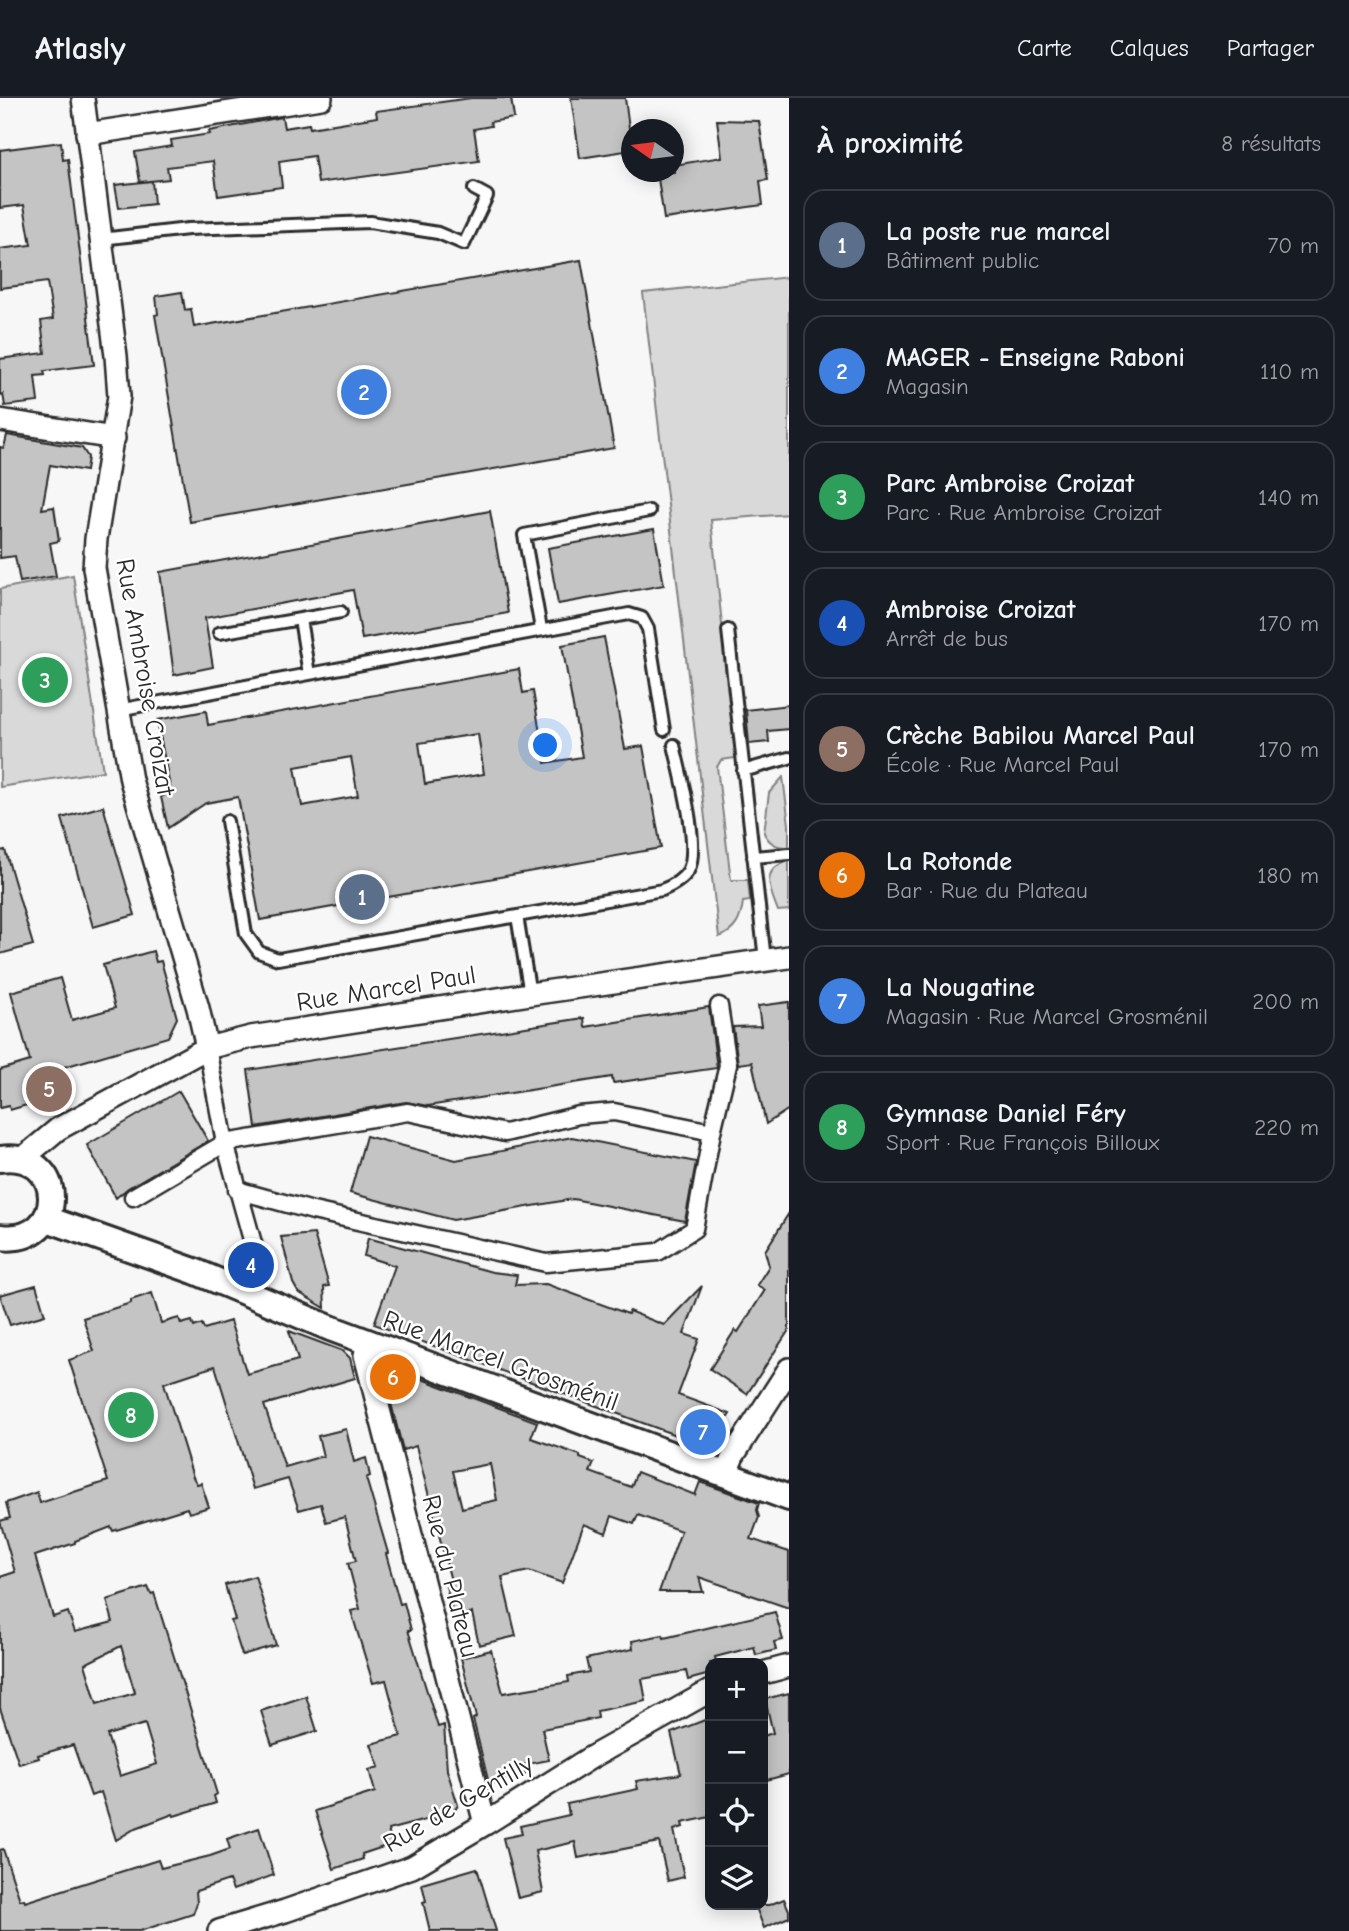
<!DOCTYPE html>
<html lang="fr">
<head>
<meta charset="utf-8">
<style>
  body { margin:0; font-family:"Comic Neue",sans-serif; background:#20242c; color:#f1f3f6 }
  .controls { position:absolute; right:21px; bottom:21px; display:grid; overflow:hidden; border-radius:14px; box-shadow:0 4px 18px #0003 }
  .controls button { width:63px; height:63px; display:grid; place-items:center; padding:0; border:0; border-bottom:2px solid #363941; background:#171b24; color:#f1f3f6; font:35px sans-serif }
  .compass { position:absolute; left:621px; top:21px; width:63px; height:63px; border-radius:50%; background:#171b24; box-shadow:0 4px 18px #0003; rotate:284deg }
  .you { position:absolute; left:546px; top:648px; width:24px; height:24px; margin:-18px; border:5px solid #fff; border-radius:50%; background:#1a73e8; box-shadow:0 0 0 10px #1a73e833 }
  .badge { display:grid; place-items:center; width:46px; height:46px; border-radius:50%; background:#8c9099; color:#fff; font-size:23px; font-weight:700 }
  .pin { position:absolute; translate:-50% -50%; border:4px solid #fff; box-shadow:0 2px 7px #0006 }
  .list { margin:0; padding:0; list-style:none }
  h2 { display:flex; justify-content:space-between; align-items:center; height:91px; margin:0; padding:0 28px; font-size:30px }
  h2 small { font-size:23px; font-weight:400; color:#9ea1a6 }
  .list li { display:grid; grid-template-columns:46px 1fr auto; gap:21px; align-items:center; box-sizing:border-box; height:112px; margin:0 14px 14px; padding:0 14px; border:2px solid #363941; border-radius:21px }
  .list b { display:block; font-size:26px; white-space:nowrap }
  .list p { margin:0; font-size:23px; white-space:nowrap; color:#9ea1a6 }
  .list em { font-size:23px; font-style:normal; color:#9ea1a6 }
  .icon { flex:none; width:38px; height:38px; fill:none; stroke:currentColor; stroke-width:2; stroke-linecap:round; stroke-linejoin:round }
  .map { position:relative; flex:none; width:789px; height:1833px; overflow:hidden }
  header { display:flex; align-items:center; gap:42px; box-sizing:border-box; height:98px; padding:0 35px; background:#171b24; border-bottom:2px solid #363941 }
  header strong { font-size:33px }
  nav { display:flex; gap:38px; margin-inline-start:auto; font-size:24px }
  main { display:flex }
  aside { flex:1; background:#171b24 }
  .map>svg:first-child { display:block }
  .green { fill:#d9d9d9; stroke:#828282; stroke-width:2 }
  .building { fill:#c4c4c4; stroke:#2b2b2b; stroke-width:2; fill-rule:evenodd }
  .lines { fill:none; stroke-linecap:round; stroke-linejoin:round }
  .service-casing { stroke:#2b2b2b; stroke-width:16 }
  .pedestrian-casing { stroke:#2b2b2b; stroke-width:21 }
  .minor-casing { stroke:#2b2b2b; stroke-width:26 }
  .tertiary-casing { stroke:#2b2b2b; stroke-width:30 }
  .service { stroke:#fff; stroke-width:10 }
  .pedestrian { stroke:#fff; stroke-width:16 }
  .minor { stroke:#fff; stroke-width:21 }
  .tertiary { stroke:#fff; stroke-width:24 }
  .labels { text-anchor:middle; stroke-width:5; stroke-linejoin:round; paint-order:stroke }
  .street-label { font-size:26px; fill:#2b2b2b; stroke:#fff }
</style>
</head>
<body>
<header>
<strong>Atlasly</strong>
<nav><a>Carte</a><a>Calques</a><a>Partager</a></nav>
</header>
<main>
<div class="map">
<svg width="789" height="1833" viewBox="0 0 789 1833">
  <rect width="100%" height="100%" fill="#f7f7f7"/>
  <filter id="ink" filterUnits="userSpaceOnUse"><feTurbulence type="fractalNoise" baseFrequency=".0143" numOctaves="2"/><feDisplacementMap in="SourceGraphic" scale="14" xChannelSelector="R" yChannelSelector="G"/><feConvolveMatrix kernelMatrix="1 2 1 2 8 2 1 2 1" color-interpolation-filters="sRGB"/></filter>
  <g filter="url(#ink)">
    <path class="green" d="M789,179V416L711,422L736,660L721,662L717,669L731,782H748L750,803L743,804C741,821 736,833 719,839L643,195Z
      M73,477L103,673L0,689V491Z
      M783,679L789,727V749C777,750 769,745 764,735L769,695Z
      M789,763V812L778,813C771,794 758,771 789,763Z"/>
    <path class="building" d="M471,0H511L514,20L490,24L491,28L474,31L479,63L318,85L314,58L279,63L282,89L218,98L213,63L167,69L169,81L140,84L135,54L172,48L171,42L210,36L209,33L282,19L284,30L309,26L310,30L377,19L376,13Z
      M571,0H625L632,52L580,60Z
      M717,22L759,23L768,82L760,83L763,107L664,121L657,74H674V67L722,59Z
      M61,44L63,62L68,61L94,267L44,273L45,277L35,278L38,304L5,308L3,296L0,297V261L45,255L41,223L53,221L47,184L0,190V151L31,147L24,107L0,110V52Z
      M152,83L154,106L119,110L115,87Z
      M581,162L614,350L190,424L155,217L158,216L156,198L182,194L185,212L191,211L194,229Z
      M7,337L82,350L88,359L86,373L50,367L42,411L54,409L59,443L50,445L56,478L20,484L15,458L0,460V349L4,350Z
      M490,413L508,515L362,541L353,492L205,520L213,569L174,577L160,474Z
      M654,431L664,487L558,506L548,450Z
      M604,539L625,651L643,648L661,750L260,822L238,699L206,705L168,730L161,699L171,694L157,622L206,613L208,627L519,571L523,595L533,593L545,665L582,659L562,547ZM478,636L484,676L425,686L419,645ZM351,659L358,698L302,708L295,669Z
      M789,607V631L768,633L769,644L749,646L746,612Z
      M103,708L135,817L93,829L62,720Z
      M5,752L33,847L0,856V753Z
      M153,853L156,864L161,863L177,920L168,939L57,971L64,996L10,1012L9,1008L0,1010V972L30,963L11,894L60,880L72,922L115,910L103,867Z
      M789,904V1011L766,1026L752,964L738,966L733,929L761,928L758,908Z
      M709,909L717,970L613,985L612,979L428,1008L406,1004L256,1029L248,972L584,920L585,929Z
      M179,993L208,1043L128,1090L116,1100L87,1047Z
      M366,1038L456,1062L572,1039L696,1064L685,1123L573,1101L453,1122L350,1095Z
      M789,1115V1232L747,1296L710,1271L735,1232L738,1234L765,1192L757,1187L769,1168L765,1153Z
      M314,1136L329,1188L324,1189L325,1210L298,1194L293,1185L281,1139Z
      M368,1140L492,1174L517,1177L515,1187L546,1186L628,1216L629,1213L664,1227L702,1188L684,1236L699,1241L678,1297L730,1316L708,1349L374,1226L395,1168L364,1158Z
      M36,1187L45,1217L10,1227L0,1197Z
      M152,1195L161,1225L179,1220L181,1226L192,1223L194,1229L202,1226L204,1231L230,1223L247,1276L298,1262L289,1233L343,1253L350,1260L355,1280L264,1307L285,1369L323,1358L318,1338L346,1331L354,1364L366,1360L370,1378L366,1380L388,1455L386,1456L400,1506L404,1505L411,1532H408L438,1629L444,1627L447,1672L458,1707L452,1717L434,1722L433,1720L388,1732L392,1746L362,1756L363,1761L334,1771L315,1713L375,1694L369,1672L379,1669L371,1646L401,1638L386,1582L373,1585L351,1513L360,1511L348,1465L356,1463L345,1419L326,1424L321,1406L299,1412L288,1381L253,1391L215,1268L164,1285L193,1379L197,1386L201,1385L209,1409L189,1415L187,1410L113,1433L111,1429L75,1443V1445L35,1458L53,1519L68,1514L75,1534L113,1524L107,1502L148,1489L151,1496L154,1495L217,1696L214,1698L216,1705L174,1718L173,1716L136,1730L116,1742L101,1694L91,1698L73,1647L38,1657L39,1660L19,1666L0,1610V1479L15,1474L0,1423L10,1420L6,1405L37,1394L40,1405L108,1383L69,1262L94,1253L83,1220L131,1205V1202ZM121,1548L135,1595L97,1606L85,1566ZM145,1626L157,1666L120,1678L107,1637Z
      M392,1270L537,1324L531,1340L580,1357V1360L594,1365L590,1374L631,1389L637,1374L695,1397L700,1384L759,1405L757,1412L759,1419L751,1441L789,1454V1510L699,1479L703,1494H659L681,1433L638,1417L634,1426L612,1418L606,1435L584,1426L562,1485L529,1473L502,1479L516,1538L479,1547L472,1515L454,1520L446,1488L452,1487L416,1348L403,1352L384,1278ZM490,1366L497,1402L462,1410L453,1373Z
      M255,1478L276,1547L242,1557L231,1523L235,1522L225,1487Z
      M775,1514L783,1542L774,1544L776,1552L756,1557L754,1549L715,1559L716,1564L710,1565V1576L688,1582L686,1573L642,1581L646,1603L597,1613L598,1620L542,1631L549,1662L522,1667L525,1677L489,1686L473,1621L476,1619L461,1560L491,1552L503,1595L569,1584L568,1578L589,1574L586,1561L633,1551L632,1543L663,1537L664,1540Z
      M789,1595V1676L763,1683V1638L773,1635L765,1601Z
      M306,1598L317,1633L272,1647L261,1613Z
      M710,1620V1719L682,1725L683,1729L674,1732L684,1779L668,1783L659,1744L578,1760L575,1744L535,1753L543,1794L518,1800L503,1740L522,1736L520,1728L569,1717L567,1706L638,1691L636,1683L681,1676L671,1635Z
      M259,1730L274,1777L233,1792L229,1782L196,1793L197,1805L193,1816L140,1833H0V1752L3,1751L20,1802L24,1801L25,1804L158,1762L161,1770L210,1758L230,1751L227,1741Z
      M477,1770L496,1833H430L423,1804L426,1803L422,1786Z
      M784,1801L789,1812V1819L764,1830L755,1807H769Z"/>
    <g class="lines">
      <defs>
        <path id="service" d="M101,141L188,131L370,124L438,135L464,146L487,98L474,91
          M300,521L309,576
          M541,531L524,437L649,413
          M728,532L765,862
          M219,535L341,514
          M118,612L629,516L642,520L648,531L664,632
          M743,673L789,660
          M227,723L246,836L259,854L278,861L662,792C672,788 682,783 688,773C701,750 680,674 674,647
          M753,759L789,756
          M517,818L530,896"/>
        <path id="pedestrian" d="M207,950L225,1045L256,1156
          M237,1092L313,1113L546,1165L658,1154L694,1131L712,1034L728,967L719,908
          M133,1099L225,1045L408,1014L505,1035L579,1017L614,1014L712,1034"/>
        <path id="minor" d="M83,0L116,258L119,298L96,441L94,470L131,682L198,910L207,950
          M87,36L321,0
          M0,322L114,340
          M22,1061L58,1031L207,950L251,939L530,896L789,859
          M369,1245L365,1257L485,1726
          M725,1377L733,1358L789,1271
          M763,1575L789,1568
          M219,1833L285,1813L412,1769L485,1726L590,1660L710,1593"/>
        <path id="tertiary" d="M0,1061C67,1051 69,1148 0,1139
          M47,1121L194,1173L330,1230L789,1400"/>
      </defs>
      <use href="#service" class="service-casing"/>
      <use href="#pedestrian" class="pedestrian-casing"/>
      <use href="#minor" class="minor-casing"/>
      <use href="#tertiary" class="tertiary-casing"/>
      <use href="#service" class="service"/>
      <use href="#pedestrian" class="pedestrian"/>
      <use href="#minor" class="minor"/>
      <use href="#tertiary" class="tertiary"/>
    </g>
  </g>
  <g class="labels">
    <g class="street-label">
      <text transform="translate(146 579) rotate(80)" y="9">Rue Ambroise Croizat</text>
      <text transform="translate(386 890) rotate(-9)" y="9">Rue Marcel Paul</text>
      <text transform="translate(501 1262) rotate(20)" y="9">Rue Marcel Grosménil</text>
      <text transform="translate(451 1478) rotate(76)" y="9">Rue du Plateau</text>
      <text transform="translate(458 1705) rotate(-30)" y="9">Rue de Gentilly</text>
    </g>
  </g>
</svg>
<div class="controls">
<button>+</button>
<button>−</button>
<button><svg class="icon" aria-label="locate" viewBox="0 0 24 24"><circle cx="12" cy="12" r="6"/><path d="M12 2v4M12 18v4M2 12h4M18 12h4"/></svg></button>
<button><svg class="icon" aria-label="layers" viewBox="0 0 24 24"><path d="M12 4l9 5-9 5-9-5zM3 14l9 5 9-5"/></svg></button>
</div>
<svg class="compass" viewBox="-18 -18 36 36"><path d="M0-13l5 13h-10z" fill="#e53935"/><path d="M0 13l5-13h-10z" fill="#9ea1a6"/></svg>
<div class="you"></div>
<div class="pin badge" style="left:362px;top:799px;background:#5c6f8a">1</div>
<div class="pin badge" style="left:364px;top:294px;background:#3f7fe0">2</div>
<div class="pin badge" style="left:45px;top:582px;background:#2e9e5b">3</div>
<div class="pin badge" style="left:251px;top:1167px;background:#1a4fb4">4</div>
<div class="pin badge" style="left:49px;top:991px;background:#8d6e63">5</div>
<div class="pin badge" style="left:393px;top:1279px;background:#e8710a">6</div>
<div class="pin badge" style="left:703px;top:1334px;background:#3f7fe0">7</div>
<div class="pin badge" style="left:131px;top:1317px;background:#2e9e5b">8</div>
</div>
<aside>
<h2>À proximité<small>8 résultats</small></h2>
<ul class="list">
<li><span class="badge" style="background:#5c6f8a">1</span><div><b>La poste rue marcel</b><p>Bâtiment public</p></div><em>70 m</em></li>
<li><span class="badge" style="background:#3f7fe0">2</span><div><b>MAGER - Enseigne Raboni</b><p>Magasin</p></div><em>110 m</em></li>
<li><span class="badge" style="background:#2e9e5b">3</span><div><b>Parc Ambroise Croizat</b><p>Parc · Rue Ambroise Croizat</p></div><em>140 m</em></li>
<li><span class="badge" style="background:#1a4fb4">4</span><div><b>Ambroise Croizat</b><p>Arrêt de bus</p></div><em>170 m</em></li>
<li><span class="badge" style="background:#8d6e63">5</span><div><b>Crèche Babilou Marcel Paul</b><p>École · Rue Marcel Paul</p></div><em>170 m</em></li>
<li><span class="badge" style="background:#e8710a">6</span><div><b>La Rotonde</b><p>Bar · Rue du Plateau</p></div><em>180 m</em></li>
<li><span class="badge" style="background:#3f7fe0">7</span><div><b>La Nougatine</b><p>Magasin · Rue Marcel Grosménil</p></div><em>200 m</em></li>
<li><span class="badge" style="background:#2e9e5b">8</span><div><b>Gymnase Daniel Féry</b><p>Sport · Rue François Billoux</p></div><em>220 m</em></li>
</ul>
</aside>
</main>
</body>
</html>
